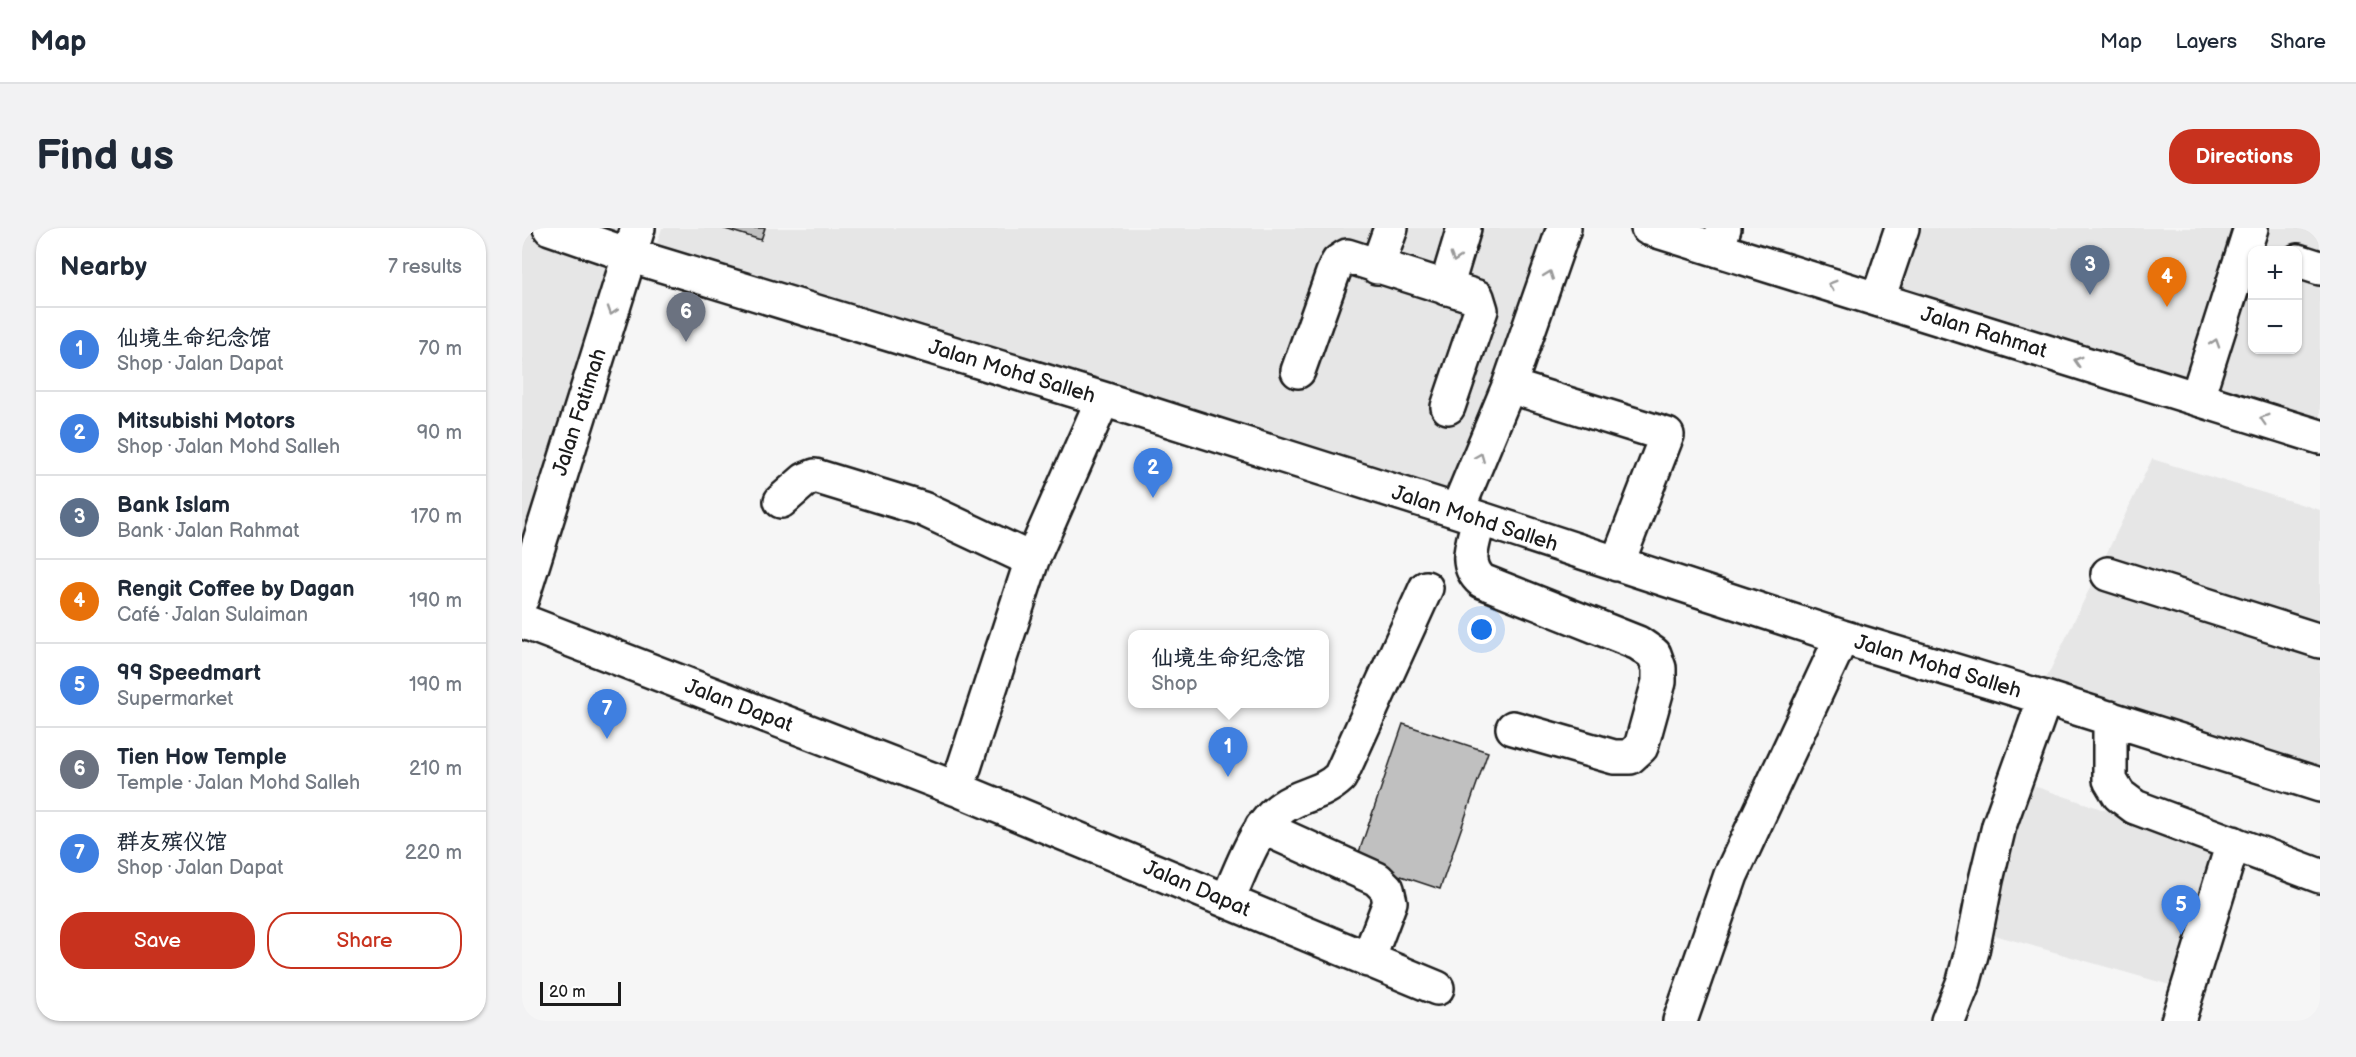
<!DOCTYPE html>
<html lang="en">
<head>
<meta charset="utf-8">
<style>
  body { margin:0; font-family:"Balsamiq Sans","LXGW WenKai TC",sans-serif; background:#f2f2f3; color:#1f2937 }
  .controls { position:absolute; right:18px; top:18px; display:grid; overflow:hidden; border-radius:12px; box-shadow:0 2px 4px #0004 }
  .controls button { width:54px; height:54px; display:grid; place-items:center; padding:0; border:0; border-bottom:2px solid #e0e1e3; background:#fff; color:#1f2937; font:30px sans-serif }
  .scale { position:absolute; left:18px; bottom:15px; width:81px; box-sizing:border-box; padding-left:6px; border:3px solid #1c1c1c; border-top:0; font-size:16px; line-height:21px; white-space:nowrap; color:#1c1c1c; -webkit-text-stroke:4px #fff; paint-order:stroke }
  .you { position:absolute; left:960px; top:402px; width:21px; height:21px; margin:-15px; border:4px solid #fff; border-radius:50%; background:#1a73e8; box-shadow:0 0 0 9px #1a73e833 }
  .badge { display:grid; place-items:center; width:39px; height:39px; border-radius:50%; background:#c8321e; color:#fff; font-size:20px; font-weight:700 }
  .pin { position:absolute; translate:-50% -50px; filter:drop-shadow(0 2px 3px #0008) }
  .pin::after { content:''; position:absolute; top:32px; width:21px; height:18px; background:inherit; clip-path:polygon(0 0,100% 0,50% 100%) }
  .popup { position:absolute; left:606px; top:402px; width:201px; height:78px; box-sizing:border-box; display:grid; place-content:center; border-radius:12px; background:#fff; filter:drop-shadow(0 2px 4px #0005); font-size:20px; white-space:nowrap; color:#747a83 }
  .popup b { font-size:22px; color:#1f2937 }
  .popup::after { content:''; position:absolute; left:50%; top:100%; margin-left:-12px; border:12px solid transparent; border-top-color:#fff }
  .list { margin:0; padding:0; list-style:none }
  h2 { display:flex; justify-content:space-between; align-items:center; height:78px; margin:0; padding:0 24px; font-size:26px }
  h2 small { font-size:20px; font-weight:400; color:#747a83 }
  .list li { display:grid; grid-template-columns:39px 1fr auto; gap:18px; align-items:center; box-sizing:border-box; height:84px; padding:0 24px; border-top:2px solid #e0e1e3 }
  .list b { display:block; font-size:22px; white-space:nowrap }
  .list p { margin:0; font-size:20px; white-space:nowrap; color:#747a83 }
  .list em { font-size:20px; font-style:normal; color:#747a83 }
  .actions { display:flex; gap:12px; padding:18px 24px }
  .actions a { flex:1; padding:14px 0; border:2px solid #c8321e; border-radius:24px; text-align:center; font-size:21px; color:#c8321e }
  .actions .main { background:#c8321e; color:#fff }
  .map { position:relative; flex:none; width:1798px; height:793px; overflow:hidden; border-radius:24px }
  header { display:flex; align-items:center; gap:36px; box-sizing:border-box; height:84px; padding:0 30px; background:#fff; border-bottom:2px solid #e0e1e3 }
  header strong { font-size:28px }
  nav { display:flex; gap:33px; margin-inline-start:auto; font-size:21px }
  .intro { display:flex; align-items:center; justify-content:space-between; box-sizing:border-box; height:144px; padding:0 36px }
  h1 { margin:0; font-size:42px }
  .button { padding:15px 27px; border-radius:24px; background:#c8321e; color:#fff; font-size:21px; font-weight:700 }
  main { display:flex; gap:36px; padding:0 36px }
  aside { flex:1; background:#fff; border-radius:24px; box-shadow:0 2px 4px #0004 }
  .map>svg:first-child { display:block }
  .built { fill:#e6e6e6; fill-rule:evenodd }
  .building { fill:#c0c0c0; stroke:#1c1c1c; stroke-width:1.5 }
  .lines { fill:none; stroke-linecap:round; stroke-linejoin:round }
  .minor-casing { stroke:#1c1c1c; stroke-width:38 }
  .major-casing { stroke:#1c1c1c; stroke-width:38 }
  .minor { stroke:#fff; stroke-width:33 }
  .major { stroke:#fff; stroke-width:33 }
  .oneway { stroke:#999 }
  .labels { text-anchor:middle; stroke-width:6; stroke-linejoin:round; paint-order:stroke }
  .street-label { font-size:21px; fill:#1c1c1c; stroke:#fff }
</style>
</head>
<body>
<header>
<strong>Map</strong>
<nav><a>Map</a><a>Layers</a><a>Share</a></nav>
</header>
<div class="intro"><h1>Find us</h1><a class="button">Directions</a></div>
<main>
<aside>
<h2>Nearby<small>7 results</small></h2>
<ul class="list">
<li><span class="badge" style="background:#3f7fe0">1</span><div><b>仙境生命纪念馆</b><p>Shop · Jalan Dapat</p></div><em>70 m</em></li>
<li><span class="badge" style="background:#3f7fe0">2</span><div><b>Mitsubishi Motors</b><p>Shop · Jalan Mohd Salleh</p></div><em>90 m</em></li>
<li><span class="badge" style="background:#5c6f8a">3</span><div><b>Bank Islam</b><p>Bank · Jalan Rahmat</p></div><em>170 m</em></li>
<li><span class="badge" style="background:#e8710a">4</span><div><b>Rengit Coffee by Dagan</b><p>Café · Jalan Sulaiman</p></div><em>190 m</em></li>
<li><span class="badge" style="background:#3f7fe0">5</span><div><b>99 Speedmart</b><p>Supermarket</p></div><em>190 m</em></li>
<li><span class="badge" style="background:#6b7280">6</span><div><b>Tien How Temple</b><p>Temple · Jalan Mohd Salleh</p></div><em>210 m</em></li>
<li><span class="badge" style="background:#3f7fe0">7</span><div><b>群友殡仪馆</b><p>Shop · Jalan Dapat</p></div><em>220 m</em></li>
</ul>
<div class="actions"><a class="main">Save</a><a>Share</a></div>
</aside>
<div class="map">
<svg width="1798" height="793" viewBox="0 0 1798 793">
  <rect width="100%" height="100%" fill="#f6f6f6"/>
  <filter id="ink" filterUnits="userSpaceOnUse"><feTurbulence type="fractalNoise" baseFrequency=".0167" numOctaves="2"/><feDisplacementMap in="SourceGraphic" scale="12" xChannelSelector="R" yChannelSelector="G"/><feConvolveMatrix kernelMatrix="1 2 1 2 8 2 1 2 1" color-interpolation-filters="sRGB"/></filter>
  <g filter="url(#ink)">
    <path class="built" d="M0,0H101L0,320Z
      M140,0H1035L931,270L134,18Z
      M1372,0H1798V191L1354,53ZM1730,22H1776V122H1730Z
      M1630,231L1798,282V569L1512,476Z
      M1509,557L1718,628L1676,765L1462,704Z"/>
    <path class="building" d="M200,0H243L239,12Z
      M881,496L966,524L918,661L834,633Z"/>
    <g class="lines">
      <defs>
        <path id="minor" d="M28,0L107,27L581,171L935,283L1320,409L1523,470L1798,557
          M1195,21L1202,0
          M1776,33L1798,40
          M855,39L869,0
          M924,60L942,0
          M1356,71L1380,0
          M776,143L811,45L816,34L825,28L955,69L959,82L926,179
          M987,158L1145,207L1095,336
          M1675,170L1729,0
          M259,273L283,252L293,248L401,281L510,332
          M935,283L987,158L1042,0
          M957,291C952,314 940,336 960,353L1116,415L1132,426L1137,440V454L1119,519L1108,529H1092L991,500
          M1586,346L1798,413
          M0,370L116,0
          M0,393L435,561L915,760
          M1588,490V552L1597,567L1613,579L1798,648
          M435,561L510,332L581,171
          M740,599L855,651L865,661L868,674L846,732
          M705,673C719,643 733,597 761,579C781,565 799,567 818,549L904,360
          M1158,793L1209,647L1320,409
          M1426,793L1442,753L1450,723L1464,652L1477,598L1523,470
          M1656,793L1711,615"/>
        <path id="major" d="M1126,0L1798,209"/>
      </defs>
      <use href="#minor" class="minor-casing"/>
      <use href="#major" class="major-casing"/>
      <use href="#minor" class="minor"/>
      <use href="#major" class="major"/>
    </g>
    <defs><path id="oneway-chevron" d="M-2-3.5L2.5 0L-2 3.5" fill="none" stroke-width="1.6" stroke-linecap="round" stroke-linejoin="round" transform="scale(1.5)"/></defs>
    <g class="oneway">
      <use href="#oneway-chevron" transform="translate(933 30) rotate(107)"/>
      <use href="#oneway-chevron" transform="translate(1027 47) rotate(-70)"/>
      <use href="#oneway-chevron" transform="translate(1310 57) rotate(-163)"/>
      <use href="#oneway-chevron" transform="translate(90 83) rotate(108)"/>
      <use href="#oneway-chevron" transform="translate(1693 115) rotate(-72)"/>
      <use href="#oneway-chevron" transform="translate(1556 133) rotate(-163)"/>
      <use href="#oneway-chevron" transform="translate(1742 191) rotate(-163)"/>
      <use href="#oneway-chevron" transform="translate(958 229) rotate(-68)"/>
    </g>
  </g>
  <g class="labels">
    <g class="street-label">
      <text transform="translate(1462 104) rotate(17)" y="7">Jalan Rahmat</text>
      <text transform="translate(490 143) rotate(17)" y="7">Jalan Mohd Salleh</text>
      <text transform="translate(57 184) rotate(-72)" y="7">Jalan Fatimah</text>
      <text transform="translate(953 290) rotate(18)" y="7">Jalan Mohd Salleh</text>
      <text transform="translate(1416 438) rotate(17)" y="7">Jalan Mohd Salleh</text>
      <text transform="translate(217 477) rotate(21)" y="7">Jalan Dapat</text>
      <text transform="translate(675 660) rotate(23)" y="7">Jalan Dapat</text>
    </g>
  </g>
</svg>
<div class="controls">
<button>+</button>
<button>−</button>
</div>
<div class="scale">20 m</div>
<div class="you"></div>
<div class="pin badge" style="left:706px;top:549px;background:#3f7fe0">1</div>
<div class="popup"><b>仙境生命纪念馆</b>Shop</div>
<div class="pin badge" style="left:631px;top:270px;background:#3f7fe0">2</div>
<div class="pin badge" style="left:1568px;top:67px;background:#5c6f8a">3</div>
<div class="pin badge" style="left:1645px;top:79px;background:#e8710a">4</div>
<div class="pin badge" style="left:1659px;top:707px;background:#3f7fe0">5</div>
<div class="pin badge" style="left:164px;top:114px;background:#6b7280">6</div>
<div class="pin badge" style="left:85px;top:511px;background:#3f7fe0">7</div>
</div>
</main>
</body>
</html>
